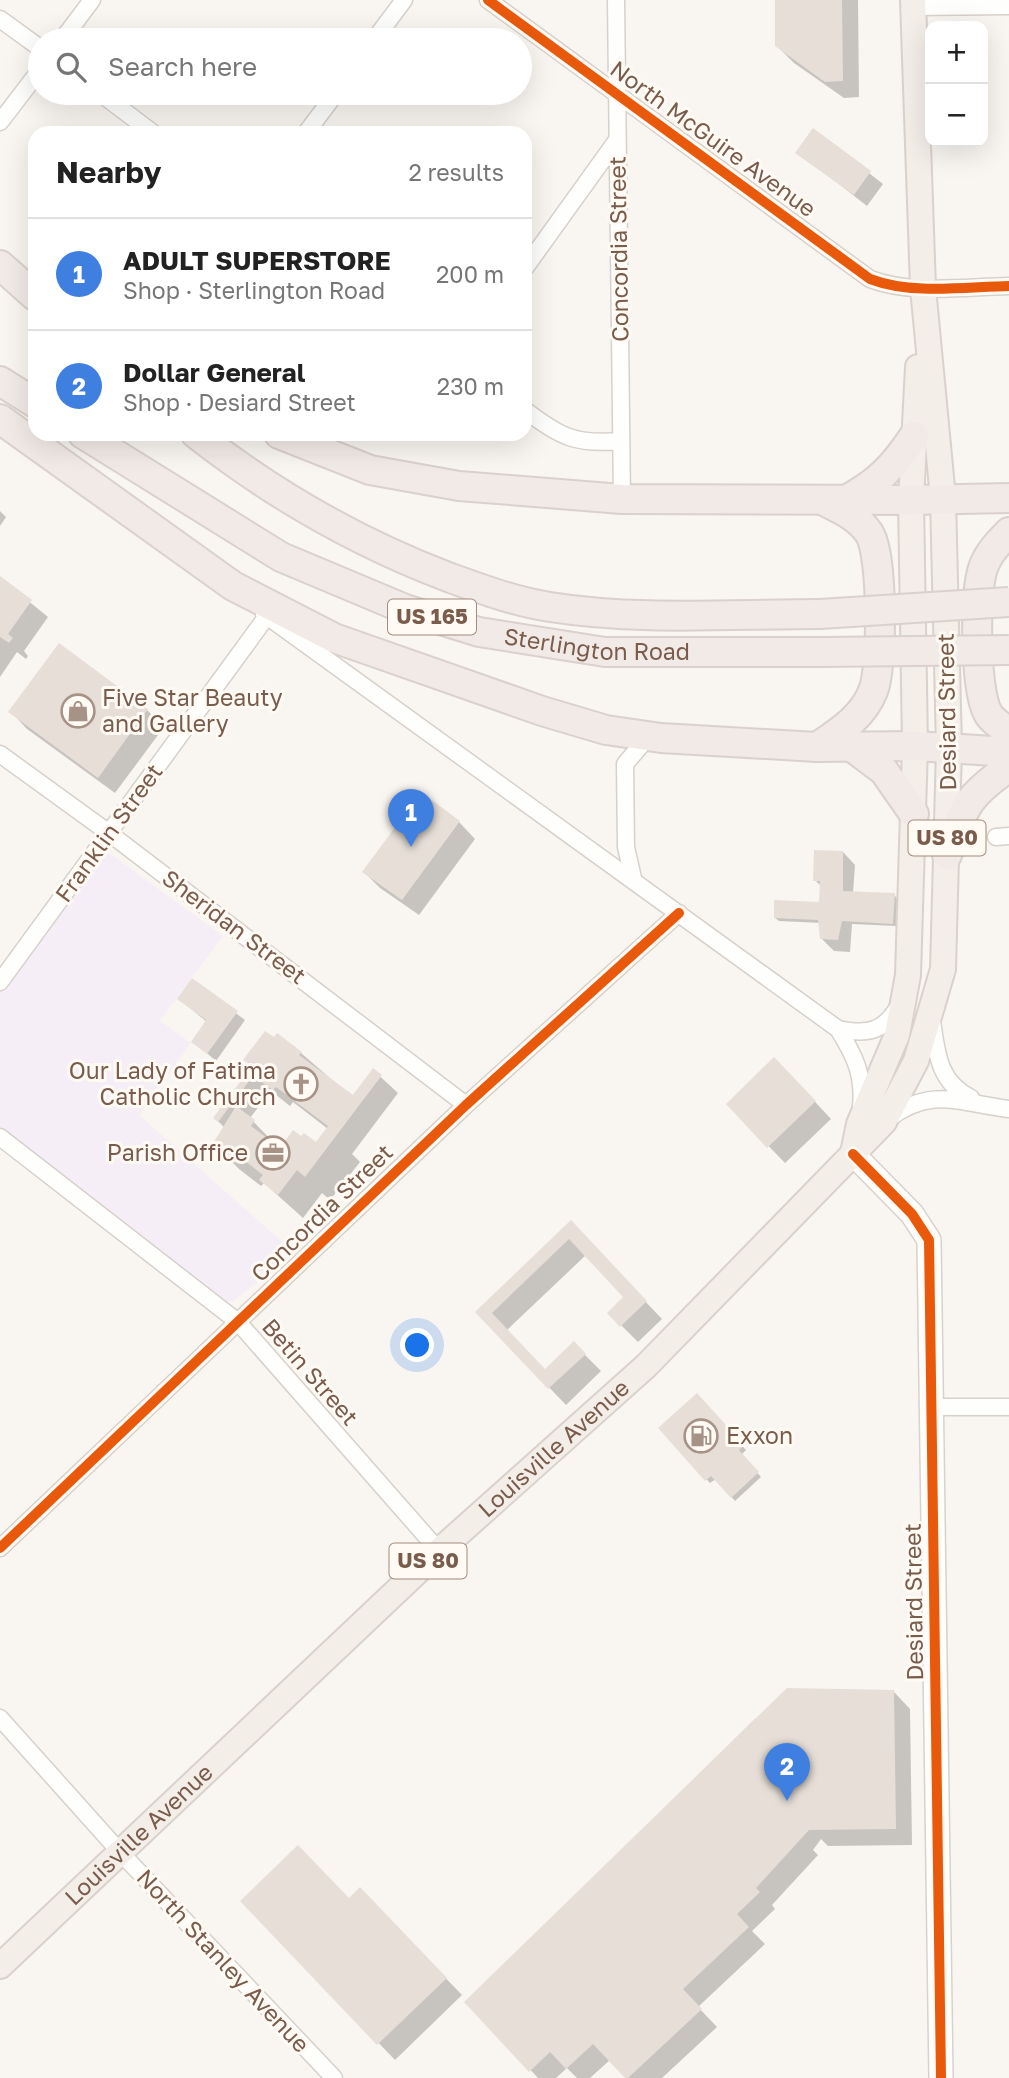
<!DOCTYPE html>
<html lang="en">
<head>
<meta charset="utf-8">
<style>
  body { margin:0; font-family:"Golos Text",sans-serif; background:#f6f6f6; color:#222 }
  .controls { position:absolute; right:21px; top:21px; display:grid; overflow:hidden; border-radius:14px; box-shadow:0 7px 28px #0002 }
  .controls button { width:63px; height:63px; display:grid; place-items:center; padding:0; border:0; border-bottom:2px solid #e0e0e0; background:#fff; color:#222; font:35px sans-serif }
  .you { position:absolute; left:418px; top:1346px; width:24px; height:24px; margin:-18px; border:5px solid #fff; border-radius:50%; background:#1a73e8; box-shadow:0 0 0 10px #1a73e833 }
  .badge { display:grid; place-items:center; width:46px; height:46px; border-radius:50%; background:#b45309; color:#fff; font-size:23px; font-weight:700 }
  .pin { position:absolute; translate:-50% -58px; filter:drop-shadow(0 2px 4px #0008) }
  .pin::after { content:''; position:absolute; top:37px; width:24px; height:21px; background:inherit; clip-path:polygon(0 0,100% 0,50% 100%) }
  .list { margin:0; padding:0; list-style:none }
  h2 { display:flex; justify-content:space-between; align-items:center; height:91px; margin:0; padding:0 28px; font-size:30px }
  h2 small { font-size:23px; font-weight:400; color:#767676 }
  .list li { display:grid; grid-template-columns:46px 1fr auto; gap:21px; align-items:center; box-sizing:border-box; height:112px; padding:0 28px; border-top:2px solid #e0e0e0 }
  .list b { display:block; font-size:26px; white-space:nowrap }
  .list p { margin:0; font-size:23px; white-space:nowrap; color:#767676 }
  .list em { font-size:23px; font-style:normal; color:#767676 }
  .icon { flex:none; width:38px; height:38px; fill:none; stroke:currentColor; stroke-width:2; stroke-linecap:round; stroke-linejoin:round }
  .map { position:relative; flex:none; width:1009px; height:2078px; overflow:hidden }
  .search { position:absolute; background:#fff; box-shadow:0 7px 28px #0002; left:28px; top:28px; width:504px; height:77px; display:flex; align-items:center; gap:18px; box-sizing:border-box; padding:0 24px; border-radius:38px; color:#767676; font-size:26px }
  .panel { position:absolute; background:#fff; box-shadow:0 7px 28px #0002; left:28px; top:126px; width:504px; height:315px; border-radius:21px }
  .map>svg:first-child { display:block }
  .education { fill:#f6eef6 }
  .shadow { fill:#0003; fill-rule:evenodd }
  .building { fill:#e6ded7 }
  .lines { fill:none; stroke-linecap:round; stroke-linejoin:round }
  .street-casing { stroke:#d7d1cb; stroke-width:19 }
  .secondary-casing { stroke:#d9d2cb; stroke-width:26 }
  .primary-casing { stroke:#dad1cc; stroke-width:28 }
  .highway-casing { stroke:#dad1cc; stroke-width:32 }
  .street { stroke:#fefefd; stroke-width:16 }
  .secondary { stroke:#fefefd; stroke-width:23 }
  .primary { stroke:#f3eee8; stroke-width:24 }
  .highway { stroke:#f2eae7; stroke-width:28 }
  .highway-bridge-casing { stroke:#dad1cc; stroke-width:32; stroke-linecap:butt }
  .highway-bridge { stroke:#f2eae7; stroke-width:28 }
  .cycleway-casing { stroke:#fffaf3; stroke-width:15 }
  .cycleway { stroke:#e8590c; stroke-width:10 }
  .labels { text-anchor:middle; stroke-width:6; stroke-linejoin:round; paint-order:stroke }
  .shield { fill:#fffaf3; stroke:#a28b7f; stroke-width:2 }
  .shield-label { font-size:21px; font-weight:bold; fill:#7a5c4d }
  .street-label { font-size:23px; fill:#7a5c4d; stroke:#fffaf3 }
  .poi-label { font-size:23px; fill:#7a5c4d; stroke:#fffaf3; text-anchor:start }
</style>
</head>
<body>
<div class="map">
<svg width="1009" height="2078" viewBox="0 0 1009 2078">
  <rect width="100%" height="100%" fill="#f9f5f0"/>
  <path class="education" d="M104,854L112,855L223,936L160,1021L191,1043L139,1115L295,1253L232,1302L225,1301L0,1131V991L98,857Z"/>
  <path class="shadow" d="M776,0H858L859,97L844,98L794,63L777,46Z
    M814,130L883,184L867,206L798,152Z
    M0,511L6,517L0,526Z
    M0,578L48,617L24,651L28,656L26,659L17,652L0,677Z
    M59,646L147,710L164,727L115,793L27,729L11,712Z
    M459,822L475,839L419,915L380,888L364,872Z
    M843,852L855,865L853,893L894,895L898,899L896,926L852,924L850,952L834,951L822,939V923L779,921L775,918L822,907V887L815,880Z
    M193,981L245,1020L216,1061L193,1041L207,1022L179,999Z
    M301,1053L353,1098L373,1070L398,1093L352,1154L360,1162L330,1200L322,1193L303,1218L264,1183L261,1186L239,1169L214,1144L225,1128L215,1118L253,1067L245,1059ZM271,1091L290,1106L293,1102L328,1129L317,1144L281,1150L250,1118Z
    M791,1076L831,1119L785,1163L728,1104Z
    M571,1223L662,1319L638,1342L609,1313L626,1297L586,1255L507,1330L545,1371L574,1344L601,1371L566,1405L477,1312Z
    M696,1395L746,1450L741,1455L761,1477L735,1501L716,1479L710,1483L660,1429Z
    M894,1692L910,1709L912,1845L828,1846L821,1839L813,1850L818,1855L772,1905L775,1909L752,1931L765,1944L698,2007L717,2027L662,2078H627L610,2060L590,2078H577L567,2068L556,2078H538L467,2002L755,1719Z
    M349,1900L376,1906L462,1995L395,2060L242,1901Z"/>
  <path class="building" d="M775,0H842L843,81L825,82L775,46Z
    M813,128L871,171L854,195L795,153Z
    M0,576L32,600L8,634L13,638L9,643L0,637Z
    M59,643L148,709L98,778L8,712Z
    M421,792L460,821L402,900L362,872Z
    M814,850L843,851V891L895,893L893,924L842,921L838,940L820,939L818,920L774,918V900L819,902L820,881H813Z
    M192,978L238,1011L207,1054L191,1042L206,1020L177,999Z
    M265,1031L274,1037L277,1033L302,1052L299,1055L353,1095L373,1068L382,1075L305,1177L297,1170L278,1195L259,1180L263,1175L240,1157L236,1163L212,1145L236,1106L255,1120L251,1126L280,1148L293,1130L301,1136L304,1133L316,1142L328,1126L276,1087L273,1090L253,1076L218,1122L213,1118L252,1066L243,1060Z
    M774,1057L816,1101L767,1148L726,1104Z
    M571,1220L647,1301L620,1327L607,1313L623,1297L569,1239L492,1313L545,1369L574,1341L586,1354L548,1389L475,1312Z
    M697,1393L744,1445L739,1450L759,1472L731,1498L711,1476L705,1481L658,1428Z
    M787,1688L894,1690L896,1829L809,1830L756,1888L760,1892L737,1914L749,1927L683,1989L702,2009L628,2078H625L593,2044L566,2069L550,2052L529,2072L464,2002Z
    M298,1845L349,1898L360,1887L447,1978L377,2045L240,1901Z"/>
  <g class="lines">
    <defs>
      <path id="street" d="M488,0L870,279C912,295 964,287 1009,286
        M616,0L622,499
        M914,7L1009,6
        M0,19L40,48
        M62,40L92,0
        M374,40L404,0
        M100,93L153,133
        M0,122L40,70
        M306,133L336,93
        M525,268L617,140
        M525,410C560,437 576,445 621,441
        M264,614L838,1029C855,1056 864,1075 861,1107
        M0,754L109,833L466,1105
        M996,837L1009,836
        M633,878L626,847L625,764L643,743L655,740
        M0,982L267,616
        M932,1021C937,1053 938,1082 971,1098
        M838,1029C868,1035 884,1032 900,1004
        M888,1119C932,1086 960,1103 1009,1109
        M0,1137L238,1322L439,1551
        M932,1407H1009
        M0,1548L466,1105L679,913
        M0,1718L120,1852L334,2078"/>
      <path id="secondary" d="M853,1154L912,1214L929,1240L941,2078"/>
      <g id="primary">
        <path d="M853,1153L859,1124L897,1035L908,975L915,746L911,500L918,367"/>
        <path id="s1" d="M0,1966L439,1551L646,1366L884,1122L916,1061L943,969L949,748L943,498L923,288L913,0"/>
      </g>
      <g id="highway">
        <path d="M0,265L35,296"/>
        <path d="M0,381L35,403"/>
        <path d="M0,419L233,586L334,638L542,711L606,730L661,738L817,747L915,746L1009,752"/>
        <path id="s2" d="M83,434L281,557L405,609L479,632L605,652H823"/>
        <path d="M196,434C274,495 356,542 448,577C481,589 516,602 550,607C638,621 730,614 820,614"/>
        <path d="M279,434L370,470L459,486L622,499L911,500L1009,498"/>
        <path d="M846,500C879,482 893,467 914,436"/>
        <path d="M1009,532C996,545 984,558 981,576C975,602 975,695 989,715C994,722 1003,727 1009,733"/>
        <path d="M817,747C839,732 863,717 873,691C883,667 883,553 869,533C858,517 842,510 826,502"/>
        <path d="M852,747L884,771L914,814"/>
        <path d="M947,855C965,806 965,798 1009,767"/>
      </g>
    </defs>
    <use href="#street" class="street-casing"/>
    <use href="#secondary" class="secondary-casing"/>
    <use href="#primary" class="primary-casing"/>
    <use href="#highway" class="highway-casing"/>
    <use href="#street" class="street"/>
    <use href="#secondary" class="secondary"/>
    <use href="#primary" class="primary"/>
    <use href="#highway" class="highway"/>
    <defs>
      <path id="highway-bridge" d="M820,614L1009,602
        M823,652L1009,650"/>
    </defs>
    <use href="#highway-bridge" class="highway-bridge-casing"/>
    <use href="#highway-bridge" class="highway-bridge"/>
    <defs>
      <path id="cycleway" d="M488,0L870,279C912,295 964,287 1009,286
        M853,1154L912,1214L929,1240L941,2078
        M0,1548L466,1105L679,913"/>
    </defs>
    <use href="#cycleway" class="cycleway-casing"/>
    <use href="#cycleway" class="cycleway"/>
  </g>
  <defs>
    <symbol id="shop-ring" viewBox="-11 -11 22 22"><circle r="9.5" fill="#fffaf3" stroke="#a69286" stroke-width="1.5"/><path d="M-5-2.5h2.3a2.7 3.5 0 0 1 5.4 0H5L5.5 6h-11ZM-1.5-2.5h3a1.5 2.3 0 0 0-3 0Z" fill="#a69286"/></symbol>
    <symbol id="church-ring" viewBox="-11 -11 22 22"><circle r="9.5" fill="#fffaf3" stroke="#a69286" stroke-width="1.5"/><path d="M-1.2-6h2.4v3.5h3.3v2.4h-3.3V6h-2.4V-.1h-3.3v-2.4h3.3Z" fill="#a69286"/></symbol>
    <symbol id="office-ring" viewBox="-11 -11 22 22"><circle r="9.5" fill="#fffaf3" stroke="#a69286" stroke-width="1.5"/><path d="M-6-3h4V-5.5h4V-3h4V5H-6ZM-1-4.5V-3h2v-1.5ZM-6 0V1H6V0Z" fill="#a69286"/></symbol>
    <symbol id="fuel-ring" viewBox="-11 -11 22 22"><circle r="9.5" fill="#fffaf3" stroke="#a69286" stroke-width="1.5"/><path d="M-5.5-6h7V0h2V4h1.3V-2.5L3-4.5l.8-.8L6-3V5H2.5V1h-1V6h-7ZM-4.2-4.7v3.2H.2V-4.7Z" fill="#a69286"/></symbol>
  </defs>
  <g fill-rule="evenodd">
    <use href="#shop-ring" x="59" y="692" width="38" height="38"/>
    <use href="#church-ring" x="282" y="1065" width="38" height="38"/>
    <use href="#office-ring" x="254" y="1134" width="38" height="38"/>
    <use href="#fuel-ring" x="682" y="1417" width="38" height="38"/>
  </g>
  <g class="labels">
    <g class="shield">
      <rect x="388" y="599.5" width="88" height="35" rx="5"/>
      <rect x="908.5" y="820.5" width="77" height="35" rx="5"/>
      <rect x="389.5" y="1543.5" width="77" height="35" rx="5"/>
    </g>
    <g class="shield-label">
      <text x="432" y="624">US 165</text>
      <text x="947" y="845">US 80</text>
      <text x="428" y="1568">US 80</text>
    </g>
    <g class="street-label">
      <text transform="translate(713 139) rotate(36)" y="8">North McGuire Avenue</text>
      <text transform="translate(619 249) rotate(-91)" y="8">Concordia Street</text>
      <text dy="8" stroke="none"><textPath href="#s2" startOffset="564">Sterlington Road</textPath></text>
      <text transform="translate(947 712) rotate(-91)" y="8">Desiard Street</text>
      <text transform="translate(109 833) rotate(-54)" y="8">Franklin Street</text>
      <text transform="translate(234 927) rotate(37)" y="8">Sheridan Street</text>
      <text transform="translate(322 1213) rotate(-44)" y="8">Concordia Street</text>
      <text transform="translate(310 1372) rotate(49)" y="8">Betin Street</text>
      <text dy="8" stroke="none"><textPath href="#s1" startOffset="758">Louisville Avenue</textPath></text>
      <text transform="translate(914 1602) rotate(-91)" y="8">Desiard Street</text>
      <text dy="8" stroke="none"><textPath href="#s1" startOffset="191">Louisville Avenue</textPath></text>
      <text transform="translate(223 1961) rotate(47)" y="8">North Stanley Avenue</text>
    </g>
    <g class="poi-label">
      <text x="102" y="706">Five Star Beauty<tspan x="102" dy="26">and Gallery</tspan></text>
      <text x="276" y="1079" text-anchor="end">Our Lady of Fatima<tspan x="276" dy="26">Catholic Church</tspan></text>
      <text x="248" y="1161" text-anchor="end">Parish Office</text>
      <text x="726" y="1444">Exxon</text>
    </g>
  </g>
</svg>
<div class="controls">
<button>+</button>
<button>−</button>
</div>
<div class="you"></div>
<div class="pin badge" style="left:411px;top:847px;background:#3f7fe0">1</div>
<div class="pin badge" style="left:787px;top:1801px;background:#3f7fe0">2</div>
<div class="search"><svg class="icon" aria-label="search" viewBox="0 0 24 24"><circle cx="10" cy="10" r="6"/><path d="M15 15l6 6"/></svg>Search here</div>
<section class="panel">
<h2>Nearby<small>2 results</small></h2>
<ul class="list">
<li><span class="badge" style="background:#3f7fe0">1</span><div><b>ADULT SUPERSTORE</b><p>Shop · Sterlington Road</p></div><em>200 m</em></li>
<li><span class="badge" style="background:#3f7fe0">2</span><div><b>Dollar General</b><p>Shop · Desiard Street</p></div><em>230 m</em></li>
</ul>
</section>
</div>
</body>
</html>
